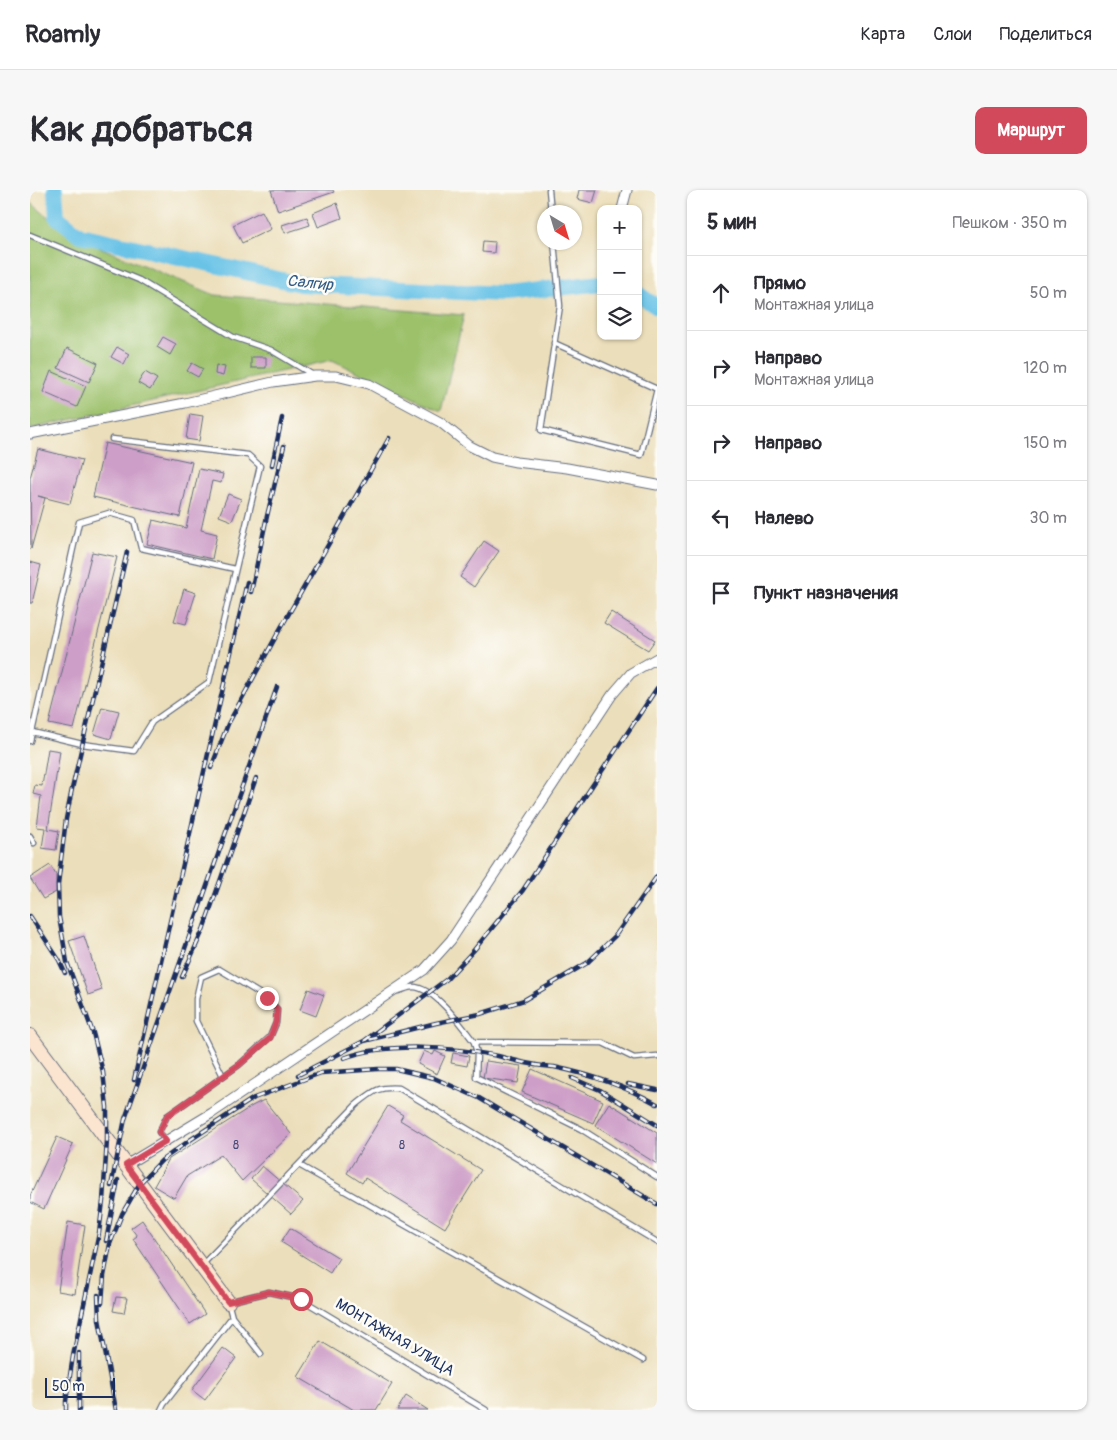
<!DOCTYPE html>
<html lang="ru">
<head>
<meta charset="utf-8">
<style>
  body { margin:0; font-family:Pangolin,sans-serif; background:#f7f7f7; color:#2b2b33 }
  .controls { position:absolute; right:15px; top:15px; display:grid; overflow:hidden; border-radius:10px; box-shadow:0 1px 4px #0004 }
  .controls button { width:45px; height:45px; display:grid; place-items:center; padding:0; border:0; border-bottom:1px solid #e1e1e2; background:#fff; color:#2b2b33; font:25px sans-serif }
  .compass { position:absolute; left:507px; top:15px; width:45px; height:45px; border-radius:50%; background:#fff; box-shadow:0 1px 4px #0004; rotate:142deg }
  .scale { position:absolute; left:15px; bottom:12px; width:70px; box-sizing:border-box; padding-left:5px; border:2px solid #1b2f5e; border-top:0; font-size:14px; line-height:18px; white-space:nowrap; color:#1b2f5e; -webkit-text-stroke:4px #fdfcf7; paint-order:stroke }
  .stop { position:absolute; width:15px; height:15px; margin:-11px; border:4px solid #d1495b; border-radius:50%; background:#fff }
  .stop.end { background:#d1495b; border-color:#fff; box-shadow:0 1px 5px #0008 }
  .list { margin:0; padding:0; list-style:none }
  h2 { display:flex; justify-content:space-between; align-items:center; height:65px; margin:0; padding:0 20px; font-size:21px }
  h2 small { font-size:16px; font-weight:400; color:#7c7c81 }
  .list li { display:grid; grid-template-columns:32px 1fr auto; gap:15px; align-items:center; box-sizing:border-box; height:75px; padding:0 20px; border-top:1px solid #e1e1e2 }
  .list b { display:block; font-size:19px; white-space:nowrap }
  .list p { margin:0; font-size:16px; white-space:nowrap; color:#7c7c81 }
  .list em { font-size:16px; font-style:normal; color:#7c7c81 }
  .icon { flex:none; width:28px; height:28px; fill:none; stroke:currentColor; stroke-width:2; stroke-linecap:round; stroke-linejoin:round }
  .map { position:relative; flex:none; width:627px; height:1220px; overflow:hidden; border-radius:10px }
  header { display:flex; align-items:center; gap:30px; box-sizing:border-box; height:70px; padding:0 25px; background:#fff; border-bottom:1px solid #e1e1e2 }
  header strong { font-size:24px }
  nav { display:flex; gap:28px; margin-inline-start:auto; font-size:18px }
  .intro { display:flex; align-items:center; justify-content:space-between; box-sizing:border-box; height:120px; padding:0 30px }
  h1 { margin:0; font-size:35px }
  .button { padding:12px 22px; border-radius:10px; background:#d1495b; color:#fff; font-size:18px; font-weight:700 }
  main { display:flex; gap:30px; padding:0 30px }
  aside { flex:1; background:#fff; border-radius:10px; box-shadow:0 1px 4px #0004 }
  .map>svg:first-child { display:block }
  .green { fill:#9cc16b; stroke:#5c7864 }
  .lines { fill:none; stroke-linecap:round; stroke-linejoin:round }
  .river { stroke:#69c3e7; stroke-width:16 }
  .building { fill:#cd9ec8 }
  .lane-casing { stroke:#646c7e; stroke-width:7 }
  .street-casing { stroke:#646c7e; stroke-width:11 }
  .secondary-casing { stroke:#646c7e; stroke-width:16 }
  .lane { stroke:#fff; stroke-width:4.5 }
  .street { stroke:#fff; stroke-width:9 }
  .secondary { stroke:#fce5d0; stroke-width:14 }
  .rail-casing { stroke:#1b2f5e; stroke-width:4.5 }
  .rail { stroke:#fdfcf7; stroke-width:2.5; stroke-dasharray:8; stroke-linecap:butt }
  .route { stroke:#d1495b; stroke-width:6 }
  .labels { text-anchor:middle; stroke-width:5; stroke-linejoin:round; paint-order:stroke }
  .number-label { font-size:12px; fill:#484b78 }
  .street-label { font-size:15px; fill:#1b2f5e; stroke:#fdfcf7 }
  .water-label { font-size:16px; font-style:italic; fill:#325b87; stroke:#fdfcf7 }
</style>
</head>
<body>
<header>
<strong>Roamly</strong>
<nav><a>Карта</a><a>Слои</a><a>Поделиться</a></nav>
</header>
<div class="intro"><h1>Как добраться</h1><a class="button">Маршрут</a></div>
<main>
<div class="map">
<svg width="627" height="1220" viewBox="0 0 627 1220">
  <rect width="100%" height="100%" fill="#fdfcf7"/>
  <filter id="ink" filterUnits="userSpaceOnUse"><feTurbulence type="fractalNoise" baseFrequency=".02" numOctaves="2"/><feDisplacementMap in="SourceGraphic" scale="10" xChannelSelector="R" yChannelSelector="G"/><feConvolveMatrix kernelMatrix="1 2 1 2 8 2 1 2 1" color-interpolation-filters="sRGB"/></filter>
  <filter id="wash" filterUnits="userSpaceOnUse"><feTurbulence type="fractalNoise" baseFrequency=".0096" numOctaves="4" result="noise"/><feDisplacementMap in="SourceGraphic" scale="20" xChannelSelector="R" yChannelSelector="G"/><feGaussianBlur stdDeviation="1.12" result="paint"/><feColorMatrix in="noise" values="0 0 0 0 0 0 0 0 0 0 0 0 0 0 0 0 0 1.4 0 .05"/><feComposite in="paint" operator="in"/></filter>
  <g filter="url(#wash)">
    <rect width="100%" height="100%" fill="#ebdeba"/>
    <path class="green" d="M0,12L40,45L185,105L434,125L411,221L302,170L0,239Z"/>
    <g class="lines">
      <path class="river" d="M25,0L27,27L50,45L270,94L473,104L571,93
        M608,104L627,117"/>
    </g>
    <g id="blocks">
      <path class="building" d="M241,0H303L304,2L248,21Z
        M549,0H567L563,13L547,9Z
        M307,13L312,28L288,37L283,23Z
        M232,21L241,39L212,53L203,35Z
        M277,27L280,35L255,43L252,35Z
        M453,51L465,52L464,63L452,62Z
        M133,147L146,154L140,165L127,157Z
        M87,157L99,164L94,174L81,167Z
        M37,158L68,173L59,192L28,178Z
        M221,167H236V178H221Z
        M162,173L173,179L168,187L157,181Z
        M186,175L195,177L193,186L185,184Z
        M21,181L56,196L47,217L13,202Z
        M115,182L127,189L120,200L108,193Z
        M160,224L173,226L169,251L156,249Z
        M75,253L162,272L150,327L63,307Z
        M8,259L52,270L40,314L8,306L15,308L1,359L0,288Z
        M169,279L193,284L191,293L182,291L171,340L187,344L182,369L117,354L123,330L156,338Z
        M198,304L211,309L202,331L189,326Z
        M454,351L469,361L444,397L430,387Z
        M62,362L87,367L44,539L19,534Z
        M0,372L11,375L2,413H0Z
        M154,399L166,403L156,434L144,431Z
        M581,422L625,450L618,460L574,433Z
        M72,517L89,521L81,549L64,544Z
        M18,559L30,561L18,639L29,641L26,660L12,658L15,638L7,637L11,606L3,604L5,595L12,596Z
        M20,675L26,685V702L13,709L0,688Z
        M54,746L72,800L58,805L39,751Z
        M278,799L294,805L286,826L270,820Z
        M394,861L403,865L405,861L415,866L407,884L388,874Z
        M423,863L439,866L437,876L421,873Z
        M456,871L491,876L488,893L453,888Z
        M502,879L573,911L563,933L492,902Z
        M234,910L261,944L212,991L191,965L157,986L144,1008L124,996L139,969L222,916Z
        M579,913L627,943V974L565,935Z
        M358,916L373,925L370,930L451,980L415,1038L335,988L332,993L317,983Z
        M27,947L43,954L14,1019L0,1012V1006Z
        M232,976L273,1011L261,1024L221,989Z
        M112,1030L175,1124L160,1134L103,1049L107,1046L101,1038Z
        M38,1032L55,1035L45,1104L28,1101Z
        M260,1038L309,1068L300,1083L251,1052Z
        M86,1107L97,1108L94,1123L83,1121Z
        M290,1151L362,1194L346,1220H324L268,1187Z
        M193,1158L206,1168L175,1210L162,1200Z
        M376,1206L398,1220H367Z"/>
    </g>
  </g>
  <g filter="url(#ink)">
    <use href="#blocks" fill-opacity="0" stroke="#646c7e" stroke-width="1"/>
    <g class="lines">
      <defs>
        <path id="lane" d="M519,0L521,22
          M0,45L109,90L203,147L241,160L283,185
          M524,52L530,116L511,240L611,265L627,199
          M524,153L627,199
          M2,542L52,554L104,561L122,532L179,492L230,276L218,265L82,249
          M0,551L49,332L79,323L104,330L111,358L205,379
          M0,646L4,653
          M368,801C373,800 378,797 383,797C404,797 432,836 444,852L573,853L604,868L627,866
          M444,852L447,863L446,887L551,939L627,987
          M136,951L129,942L137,926L209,875L240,847L246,833L247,819L237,808L189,779L171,787L166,809V831L193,886
          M269,975L613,1170
          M172,1075L326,915C343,902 347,896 369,898L627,1052
          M202,1127L231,1164
          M131,1220L134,1214L202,1127L198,1112L239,1102L271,1109L456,1220"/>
        <path id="street" d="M592,19L597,0
          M0,244L155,213L243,192L285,186H306L339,194L410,232L440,256L462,267L486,272L537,278L627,295
          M96,975L182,923L394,780L421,750L582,505L601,483L627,468"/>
        <path id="secondary" d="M0,846L198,1112"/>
      </defs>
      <use href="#lane" class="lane-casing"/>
      <use href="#street" class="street-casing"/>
      <use href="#secondary" class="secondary-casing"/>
      <use href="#lane" class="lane"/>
      <use href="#street" class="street"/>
      <use href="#secondary" class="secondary"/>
      <defs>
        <path id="rail" d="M242,275L252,228
          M221,402L237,326L254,256
          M181,578L198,534L249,441L359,248
          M0,726L29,770L35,783
          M152,787L173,740L226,588
          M334,851L417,789L444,760L493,700L627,498
          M314,868C357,852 422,857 468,866C479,869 490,872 501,874C508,876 516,876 524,877C558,884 597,897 627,914
          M268,885L334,851L406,833L450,824L494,810L557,773L585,746L627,686
          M542,888L570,900L627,935
          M104,890L217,392
          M598,894L627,900
          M81,996L95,929L247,497
          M76,1051L88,990
          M68,1105L69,1129L86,1220
          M72,1113L74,1086L80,1054L92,1024L110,993L132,970L160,950L224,908L291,883L348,879H366L404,888L449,908L627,1014
          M49,1163V1220
          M36,1220V1211L43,1166L69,1043L73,1011L77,950V917L73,882L63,843L37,772L29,727L28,694L36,629L42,599L97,362"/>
      </defs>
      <use href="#rail" class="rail-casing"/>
      <use href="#rail" class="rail"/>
    </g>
  </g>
  <g class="lines" filter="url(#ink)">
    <path class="route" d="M237,808L247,819L246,832L240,848L209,875L137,926L129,942L136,951L96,975L198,1112L239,1102L271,1109"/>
  </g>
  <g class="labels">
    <g class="number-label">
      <text x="206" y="959">8</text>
      <text x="372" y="959">8</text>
    </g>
    <g class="street-label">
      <text transform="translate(365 1147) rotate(31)" y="5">МОНТАЖНАЯ УЛИЦА</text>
    </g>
    <g class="water-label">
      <text transform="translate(280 92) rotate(6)" y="6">Салгир</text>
    </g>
  </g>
</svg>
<div class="controls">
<button>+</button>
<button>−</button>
<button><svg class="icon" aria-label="layers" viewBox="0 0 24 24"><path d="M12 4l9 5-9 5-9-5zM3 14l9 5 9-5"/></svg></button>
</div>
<svg class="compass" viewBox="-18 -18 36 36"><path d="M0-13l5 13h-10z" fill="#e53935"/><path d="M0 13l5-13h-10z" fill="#7c7c81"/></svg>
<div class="scale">50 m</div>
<div class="stop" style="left:271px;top:1109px"></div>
<div class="stop end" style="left:237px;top:808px"></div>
</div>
<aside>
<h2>5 мин<small>Пешком · 350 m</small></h2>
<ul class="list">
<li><svg class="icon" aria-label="ahead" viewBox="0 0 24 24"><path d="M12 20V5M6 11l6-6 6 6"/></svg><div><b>Прямо</b><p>Монтажная улица</p></div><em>50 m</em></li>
<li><svg class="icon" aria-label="right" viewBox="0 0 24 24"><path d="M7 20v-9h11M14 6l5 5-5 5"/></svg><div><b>Направо</b><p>Монтажная улица</p></div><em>120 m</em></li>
<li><svg class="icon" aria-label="right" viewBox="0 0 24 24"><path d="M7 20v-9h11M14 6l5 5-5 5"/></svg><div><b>Направо</b></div><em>150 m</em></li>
<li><svg class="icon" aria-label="left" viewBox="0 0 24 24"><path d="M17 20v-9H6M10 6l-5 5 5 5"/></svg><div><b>Налево</b></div><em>30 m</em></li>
<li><svg class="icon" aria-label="arrive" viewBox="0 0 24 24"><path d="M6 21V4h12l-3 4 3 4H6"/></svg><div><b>Пункт назначения</b></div></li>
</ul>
</aside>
</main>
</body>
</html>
